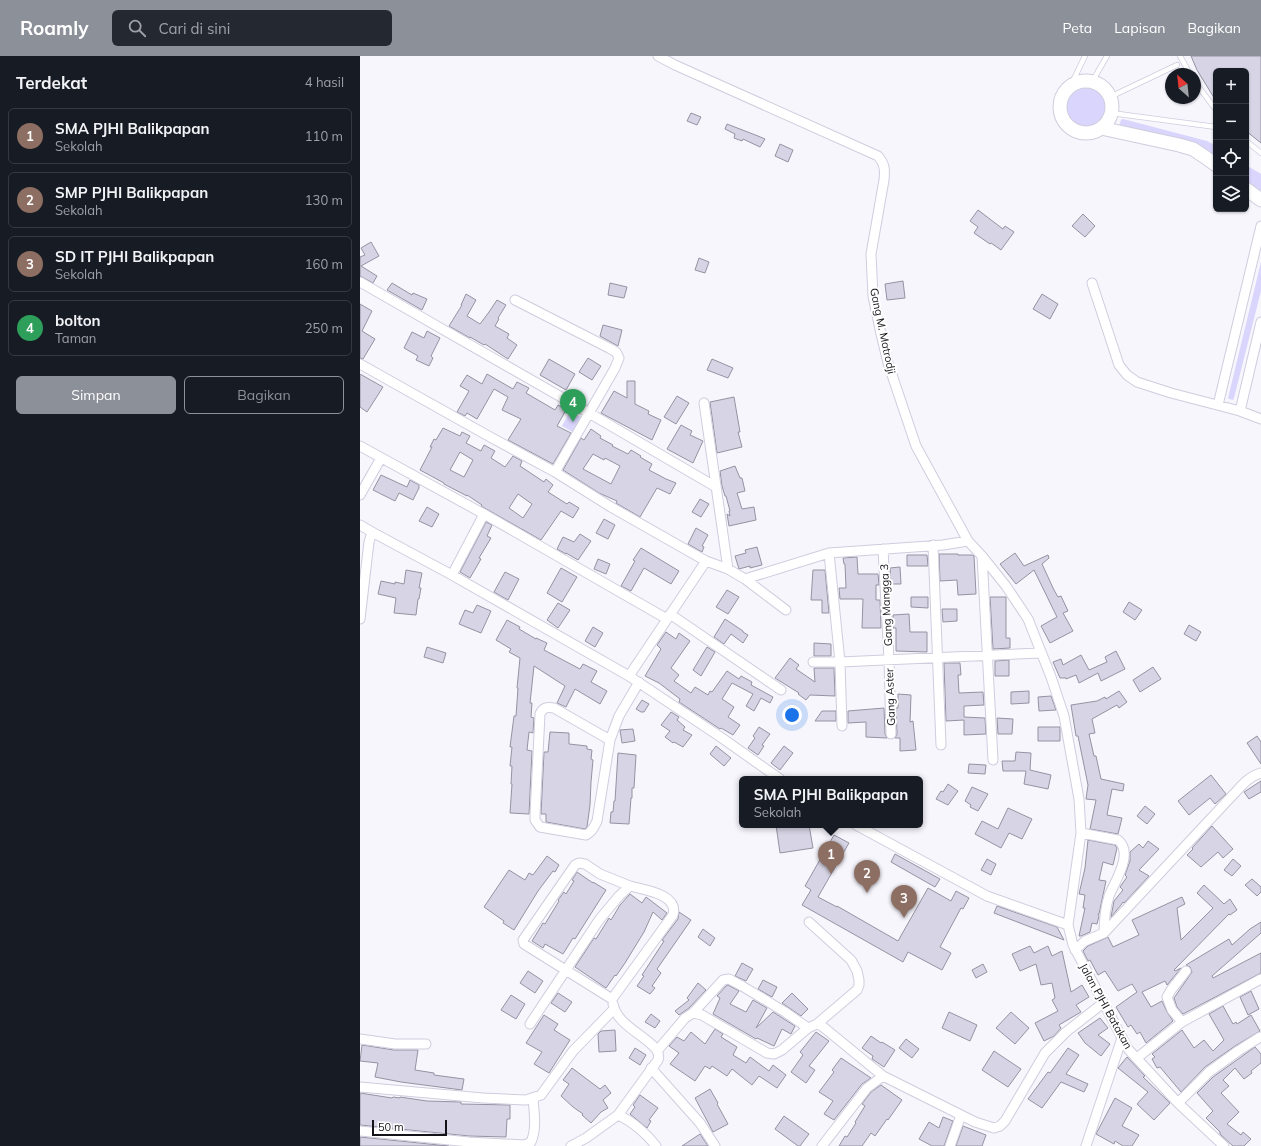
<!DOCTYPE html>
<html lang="id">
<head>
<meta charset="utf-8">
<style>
  body { margin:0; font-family:Mulish,sans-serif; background:#242831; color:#f1f3f6 }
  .controls { position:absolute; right:12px; top:12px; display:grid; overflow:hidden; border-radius:6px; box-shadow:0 1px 3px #0004 }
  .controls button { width:36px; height:36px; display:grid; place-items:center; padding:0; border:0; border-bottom:1px solid #363941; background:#171b24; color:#f1f3f6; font:20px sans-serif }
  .compass { position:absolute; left:805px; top:12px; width:36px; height:36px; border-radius:50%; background:#171b24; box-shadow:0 1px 3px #0004; rotate:333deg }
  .scale { position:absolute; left:12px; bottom:10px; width:75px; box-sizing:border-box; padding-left:4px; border:2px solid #141319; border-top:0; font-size:11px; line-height:14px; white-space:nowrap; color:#141319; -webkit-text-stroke:3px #fff; paint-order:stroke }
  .you { position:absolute; left:432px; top:659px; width:14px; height:14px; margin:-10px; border:3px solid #fff; border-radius:50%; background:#1a73e8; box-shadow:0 0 0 6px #1a73e833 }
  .badge { display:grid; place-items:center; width:26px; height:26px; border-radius:50%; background:#8c9099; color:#fff; font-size:13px; font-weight:700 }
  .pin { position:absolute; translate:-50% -33px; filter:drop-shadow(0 1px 2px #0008) }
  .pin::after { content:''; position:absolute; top:21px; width:14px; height:12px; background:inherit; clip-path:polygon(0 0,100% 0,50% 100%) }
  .popup { position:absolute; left:379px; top:720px; width:184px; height:52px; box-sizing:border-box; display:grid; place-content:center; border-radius:6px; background:#171b24; filter:drop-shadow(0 1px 3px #0005); font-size:13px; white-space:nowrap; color:#9ea1a6 }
  .popup b { font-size:15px; color:#f1f3f6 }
  .popup::after { content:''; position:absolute; left:50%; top:100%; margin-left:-8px; border:8px solid transparent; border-top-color:#171b24 }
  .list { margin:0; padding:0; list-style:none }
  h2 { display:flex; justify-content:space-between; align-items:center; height:52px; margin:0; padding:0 16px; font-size:17px }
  h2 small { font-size:13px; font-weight:400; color:#9ea1a6 }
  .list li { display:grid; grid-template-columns:26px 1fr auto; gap:12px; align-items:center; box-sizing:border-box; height:56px; margin:0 8px 8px; padding:0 8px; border:1px solid #363941; border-radius:6px }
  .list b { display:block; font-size:15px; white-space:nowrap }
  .list p { margin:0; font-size:13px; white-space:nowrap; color:#9ea1a6 }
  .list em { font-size:13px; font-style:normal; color:#9ea1a6 }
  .actions { display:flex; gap:8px; padding:12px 16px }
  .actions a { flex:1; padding:9px 0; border:1px solid #8c9099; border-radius:6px; text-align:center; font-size:14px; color:#8c9099 }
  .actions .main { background:#8c9099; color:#fff }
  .icon { flex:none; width:22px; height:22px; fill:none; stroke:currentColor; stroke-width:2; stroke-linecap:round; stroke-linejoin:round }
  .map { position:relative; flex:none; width:901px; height:1090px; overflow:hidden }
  header { display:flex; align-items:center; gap:24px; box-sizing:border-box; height:56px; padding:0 20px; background:#8c9099; color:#fff }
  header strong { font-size:19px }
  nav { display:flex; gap:22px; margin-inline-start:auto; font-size:14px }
  .search { width:280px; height:36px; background:#242831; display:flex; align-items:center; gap:10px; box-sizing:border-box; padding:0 14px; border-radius:6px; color:#9ea1a6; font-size:15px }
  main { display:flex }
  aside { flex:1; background:#171b24 }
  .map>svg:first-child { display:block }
  .green { fill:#d9d5fc }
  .building { fill:#d7d5e5; stroke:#9493a2; fill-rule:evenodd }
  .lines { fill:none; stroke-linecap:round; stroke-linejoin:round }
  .lane-casing { stroke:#cfcdde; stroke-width:6 }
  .street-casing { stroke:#cfcdde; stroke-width:11 }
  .secondary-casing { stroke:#cfcdde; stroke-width:15 }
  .lane { stroke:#fff; stroke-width:4.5 }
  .street { stroke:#fff; stroke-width:9 }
  .secondary { stroke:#fff; stroke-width:13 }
  .labels { text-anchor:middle; stroke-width:4; stroke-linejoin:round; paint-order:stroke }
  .street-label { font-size:11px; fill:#141319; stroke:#fff }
</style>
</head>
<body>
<header>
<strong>Roamly</strong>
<div class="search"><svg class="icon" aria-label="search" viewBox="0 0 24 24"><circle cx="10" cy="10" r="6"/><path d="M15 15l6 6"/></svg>Cari di sini</div>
<nav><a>Peta</a><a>Lapisan</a><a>Bagikan</a></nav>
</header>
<main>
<aside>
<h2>Terdekat<small>4 hasil</small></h2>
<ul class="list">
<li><span class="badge" style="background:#8d6e63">1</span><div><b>SMA PJHI Balikpapan</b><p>Sekolah</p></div><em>110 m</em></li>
<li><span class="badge" style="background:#8d6e63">2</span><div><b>SMP PJHI Balikpapan</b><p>Sekolah</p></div><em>130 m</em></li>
<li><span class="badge" style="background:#8d6e63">3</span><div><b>SD IT PJHI Balikpapan</b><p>Sekolah</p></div><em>160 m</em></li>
<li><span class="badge" style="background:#2e9e5b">4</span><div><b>bolton</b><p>Taman</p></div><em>250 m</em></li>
</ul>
<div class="actions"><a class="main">Simpan</a><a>Bagikan</a></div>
</aside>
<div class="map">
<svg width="901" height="1090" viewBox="0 0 901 1090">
  <rect width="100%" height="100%" fill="#f7f6fd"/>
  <path class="green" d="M702 52a23 23 0 1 1 46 0a23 23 0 1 1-46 0Z
    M763,63L847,85L856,90V103L848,95L842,91L759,70L761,64Z
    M886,109L901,118V135L886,126Z
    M901,206V235L874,342L873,344L869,343L868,342Z
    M210,355L224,363L216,378L202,370Z"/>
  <path class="building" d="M831,0H901V87L886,75V15H856V45L837,14Z
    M331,57L341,61L337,69L327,65Z
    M367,68L398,80L405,83L400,91L383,83L382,85L374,82L375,78L365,73Z
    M420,88L433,94L428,106L415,100Z
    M618,154L643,173L645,170L654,176L641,194L631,187L630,188L614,177L618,171L610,165Z
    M723,158L735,170L725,181L712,170Z
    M11,186L19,200L1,210L17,220L13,227L0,220V201L5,199L1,192Z
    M339,202L349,206L345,217L335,214Z
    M543,225L545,242L527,244L525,228Z
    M32,227L52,239L53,237L67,243L62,254L27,234Z
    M250,227L267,231L264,242L248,239Z
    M106,238L116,244L107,260L120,268L129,256L137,244L146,249L138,262L139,263L135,270L149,278L147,282L157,289L148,303L125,288L124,289L110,281V282L89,270L102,249H101Z
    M682,238L698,248L690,263L673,253Z
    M0,248L12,255L2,275L15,283L3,303L0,302Z
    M243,269L262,274L258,290L240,280Z
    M67,275L80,282L71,300L73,302L69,310L56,304L58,300L44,292L52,276L64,282Z
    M228,302L241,310L232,324L219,316Z
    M189,303L215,318L206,334L180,319Z
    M352,303L373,312L368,322L347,314Z
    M0,318L23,331L7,356L0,351Z
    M127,318L153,333L157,326L169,332L166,337L195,354L198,349L206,354L197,370L211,377L193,408L148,384L161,363L142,354L148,341L134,333L117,363L107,357L105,360L97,356L109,335L100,330L107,319L122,328Z
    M267,325H275V348L289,355L288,358L301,364L292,384L241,357L254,335L267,342Z
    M317,340L329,347L316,368L304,361Z
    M374,341L380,376H378L382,391L357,397L350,346Z
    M321,369L332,375L330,379L343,385L333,407L307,393Z
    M83,372L100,380L102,376L110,380L106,387L121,395L124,389L135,395L131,402L145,411L153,400L162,405L160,410L184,426L186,423L193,429L188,436L207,448L209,446L219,452L213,462L201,455L181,484L121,450L122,449L107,439V440L84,428V427L60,414L72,391H70L74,383L76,384ZM100,396L113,404L104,421L90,414ZM158,438L172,448L163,462L149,452Z
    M231,373L241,380L240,382L253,389L252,390L268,398L271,394L281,400L280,401L292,408L289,414L306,423L316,427L310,438L297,432L280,461L256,447L257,445L239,437L203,414L221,382L224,384ZM233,398L244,404L245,402L260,410L251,428L223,413Z
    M375,410L380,422H382L385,435L377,437L382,453L394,451L396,464L369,470L367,458L370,460L369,455H370L366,440H365L362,430L360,415Z
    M21,419L47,431L50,424L59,429V432L53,444L39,437L35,445L13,434Z
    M340,443L349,448L341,461L332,456Z
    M67,451L79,458L72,471L59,465Z
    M244,463L255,469L248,483L236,477Z
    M126,466L132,469L127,480L131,482L119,502L121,503L110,522L100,516Z
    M336,472L348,479L342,490L344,491L342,496L328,488Z
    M220,478L231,485L218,504L206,497V498L197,493L203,481L214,486Z
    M397,491L402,509L390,512V510L379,513L375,500L386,497L385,494Z
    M281,492L319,515L311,528L284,512L271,535L261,530L275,505L273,504Z
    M655,497L664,510L688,499L689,502L682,508L694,534L698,541L701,540L708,555L703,557L713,575L690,587L681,570L697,561L674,514L656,528L640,508Z
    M579,498H598V499H612L614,500L616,538L598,539L597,524L580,525Z
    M547,499H567L568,510H547Z
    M497,501L498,518H518L519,529H516V544H520L521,572H502L503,543H480L479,532H486L485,508H484L483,502Z
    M238,503L250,508L246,518L234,513Z
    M540,511L541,528H531L530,512Z
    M201,512L217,521L202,546L187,537Z
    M46,514L62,517L59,532H61L59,543H58L56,559L34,557L36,542L18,538L21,525L35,528V526L44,528Z
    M453,514H465L469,557H462V544H451Z
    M145,516L159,523L148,544L134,536Z
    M367,534L379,541L368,558L356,551Z
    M551,541H568V552L551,551Z
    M630,541H646V582H650V592L633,593Z
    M769,546L782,554L775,564L763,556Z
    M198,547L210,554L198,572L187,564Z
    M117,549L131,555L121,577L99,568L105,554L113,557Z
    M582,553H597V565L583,566Z
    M549,558L550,576H567V596L536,595V572H533V559Z
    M365,563L383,575V576L388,579L383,587L371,578L364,588L354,581Z
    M147,564L160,571L159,573L176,583V582L187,587L184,594L220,613L223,608L237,615L231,626L247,635L240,648L215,633L206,651L197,647L205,630L174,610L170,647H172L171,661L174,662L173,677L169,676L167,694L172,695L169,758L150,757L152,728H151L152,710H150L152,691H150L154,660H156L158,632H157L160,602L149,596L151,593L136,584Z
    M829,569L841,576L836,585L824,578Z
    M233,571L243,577L235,591L225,585Z
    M306,576L316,583L319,577L330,585L311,612L319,619L314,625L331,637L335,631L348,639L350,635L352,636L367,615L379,623L381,620L392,626L391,629L413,641L410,647L401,642L394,655L386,650L393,638L372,627L362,643L374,651L368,661L380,669L373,679L361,672L360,673L319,646L320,643L299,627L285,620L301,593L297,589Z
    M454,587L471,588V600H454Z
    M67,591L86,597L83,607L64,601Z
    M347,591L355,596L341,620L333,614Z
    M756,595L765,613L741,625L738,617L719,627L716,619L706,623V622H700L693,606L701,603L703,609L721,599L729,614L747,606L745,601Z
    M430,602L439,609L436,613L455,626L454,612H474L475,640L450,639L446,644L438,638L439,637L415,622Z
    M649,604V620H635V605Z
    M584,607H600L601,619H598L599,637L623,636L624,649L604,650V661L625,662L626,678L604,679V664L586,665Z
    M793,611L801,623L780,636L773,624Z
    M669,635V647L651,648V636Z
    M759,635L767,646L759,652L757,649L732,663L735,677L729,678L734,700H736L741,723L764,728L763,735L752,733L747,759L762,762L758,778L730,773L736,744L726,743L728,729L718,680H716L711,649L737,645L745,641L746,643Z
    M538,638L551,639L550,666L553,665L556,694L540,695V682H535L537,678L536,652H538Z
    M691,640L696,654L679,655L678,641Z
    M282,644L289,648L284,656H281L276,653Z
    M524,652L525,678L527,682L506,681V666L488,667V655Z
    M462,655H476V665H455Z
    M311,656L319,661L317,664L325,671L323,674L332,679L323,691L314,686L313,687L305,681L310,675L301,669Z
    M637,662L653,663L652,678H638Z
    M399,671L410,678L402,689L404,690L398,699L388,692L395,682L393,680Z
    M678,671H700V685H678Z
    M273,673L275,685L262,687L260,674Z
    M190,676L209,677V688L227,690V693L232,694L231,703L233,704L231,726L230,749L227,771L225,773L186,766V758H181L184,696H188Z
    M897,680L901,686V708L887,687Z
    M356,690L371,702L364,710L350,698Z
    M424,690L433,697L420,714L411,707Z
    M656,696L671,697L670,714L691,719L688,733L664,728L666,715H643L642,705H655Z
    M258,697L276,699L274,732H272V742H271L269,768L250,767L251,756H253L254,745H255Z
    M609,708L626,709L625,718L608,717Z
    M851,719L866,738L855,748L850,742L829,759L818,745Z
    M901,725V736L889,743L884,736Z
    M588,728L598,735L588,749L576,743L581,735L583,736Z
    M612,731L628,738L618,755L610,751L611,749L605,745Z
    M785,750L795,758L787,768L777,760Z
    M648,752L672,763L662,783L649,777L641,792L615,778L622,765L638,773Z
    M416,769H449L453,792L420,797Z
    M852,770L873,793L863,802L858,796L841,811L827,799L833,793L832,792Z
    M474,779L489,787L458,841L477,851V850L538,885L568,832L591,845L596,835L609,842L603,853L601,852L580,891L591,897L582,914L548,896L543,906L442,849L451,834L445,830Z
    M728,784L755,789L757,792L753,809L743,806L739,824L746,825L739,858H738L739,860L737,868L732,867L730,876L721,880H719L725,852H723L725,839L719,838L725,812Z
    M788,785L799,793L779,814L789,820L764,847L763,846L761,849L751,861L754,845L763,834L760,831L767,821L765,819L770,805V796L779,788L783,792Z
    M535,798L580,823L575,831L531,806Z
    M187,800L199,809L195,816L193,815L178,835L154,874L143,867L144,865L124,851L149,814L165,824L169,817L173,819Z
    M627,803L636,808L631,819L621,814Z
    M873,803L881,810L872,820L864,814Z
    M217,816L233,827V826L246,834L215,883L213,882L203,898L185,888L183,892L172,885L183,867L185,868L199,845L198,844L204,836L206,838L214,825L212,824Z
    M892,823L901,831V836L897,840L885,829Z
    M844,829L864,848L870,843L877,854L870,859L869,858L814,914L815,915L821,912L807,929L805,925L782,936L791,951L802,945L807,956L813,965L786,987L780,976L777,978L771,969L768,971L756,951L777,936L772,928L758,935L745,915L738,919L730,904L728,905L723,895L728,890L748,881L753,891L779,879L772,864L822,841L825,848L817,852L821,884L853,852L837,837Z
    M270,838L282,847L286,841L307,857L302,864L293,856L284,876L265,907L256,920L255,919L246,932L215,911L234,882L236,883L249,862L251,864L260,849Z
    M637,850L697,871L704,884L634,857Z
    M319,856L331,864L297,913L301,917L292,930L295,932L290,938L277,930L284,920L282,919L304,885L302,884L318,863Z
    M901,866V877L852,920L853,922L901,897V917L823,958L817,951L814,942L832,916L830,911L826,909L869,883L872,889L890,873Z
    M343,873L355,882L350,890L338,881Z
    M670,890L674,897L688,890L692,900L702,895L711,936L722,929L729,941L716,949L721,956L699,969L701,972L694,980L684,985L675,967L698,955L692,944L695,942L692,927L681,929L676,908L660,915L652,898Z
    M382,907L393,913L386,925L375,920Z
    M623,908L627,916L616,922L612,914Z
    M168,915L183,925L175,937L160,927Z
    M403,924L417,931L412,941L398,933Z
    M338,927L346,934L329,952L319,959L315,955L329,944L327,942Z
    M368,929L379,935L370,948L386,956L393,944L407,952L396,972L413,956L435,970L431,978L422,973L414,990L397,982L396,983L353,958L360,942L357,940L366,930Z
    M891,935L899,953L888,959L880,941Z
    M198,937L212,946L205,956L191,947Z
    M432,937L448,953L441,960L422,947Z
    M151,939L165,948L156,963L141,954Z
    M863,950L873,968L876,966L877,968L891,959L900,975L875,990L845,1011L821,1036L800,1011L797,1012L792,1003L795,1001L792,998L822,974L834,992L844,984L853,995L864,984L849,958Z
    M589,956L617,969L610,985L582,972Z
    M651,956L669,972L655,988L636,972Z
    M291,958L300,965L295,972L285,966Z
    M184,959L198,968L194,974L210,984L189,1017L174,1008L182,996L166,987Z
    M740,962L748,972L738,979L750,988L741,1000L725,987L718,977Z
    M355,973L363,978L361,981L377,991L373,999L386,1007L390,1001L409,1015L413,1009L426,1019L417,1032L399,1020L392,1029L372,1013L367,1020L352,1010L350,1013L345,1010L335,1025L310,1008L319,997L309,990L317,981L324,985L331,976L345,988Z
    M255,974L256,995L239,996L238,978L241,975Z
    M456,976L469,985L449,1010L455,1014L446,1027L431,1016L443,999L440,996Z
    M511,980L521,987L522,986L535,994L524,1011L512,1003L513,1000L502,992Z
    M546,983L559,993L552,1002L539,992Z
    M2,989L34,994H58L55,1014L74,1017V1019L104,1023L102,1034L41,1026L15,1021L18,1007L0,1005Z
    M895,991L901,998V1007L891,1015L892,1017L884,1023L875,1012L863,1024L869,1030L861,1037L879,1056L867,1068L881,1079L883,1076L891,1083L884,1090H873L860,1078V1076L846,1062L853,1055L837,1037L853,1021Z
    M275,992L286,999L280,1009L269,1002Z
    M708,992L719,999L706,1018L728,1028L724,1036L701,1026L682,1052L668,1043L688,1016L690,1017Z
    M634,995L661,1013L648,1031L622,1014Z
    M767,1001L785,1020L783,1021L810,1047L794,1064L777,1048L788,1036L758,1012Z
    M481,1002L511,1022L502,1028L474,1064L464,1058L473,1045L459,1036L474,1016L472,1014Z
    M212,1012L240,1033L245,1029L251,1037L243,1044L248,1052L241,1056L231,1067L222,1059L223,1058L213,1051L201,1040L209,1028L203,1024Z
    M521,1029L542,1044L528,1064L527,1063L515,1080L511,1077L502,1090H479L485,1080L487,1081L496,1067L495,1066L505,1050L502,1048L511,1036Z
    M350,1033L358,1047L357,1048L368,1068L353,1076L335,1042Z
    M0,1037L32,1042L33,1041L40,1042V1041L67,1045L101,1046V1048L150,1049V1063H147L146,1081L109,1080L0,1069Z
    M280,1039L298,1052L289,1064L291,1065L287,1072L270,1058L275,1051L273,1049Z
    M755,1042L772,1052L762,1070L779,1079L772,1090H763L755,1085L754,1088L736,1078Z
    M424,1060L449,1078L440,1090H438L415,1073Z
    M583,1061L593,1065L584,1090H572L559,1083L569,1066L579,1072Z
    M603,1070L626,1079L622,1090H596Z
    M340,1078L348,1090H322Z
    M0,1081L89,1090H0Z"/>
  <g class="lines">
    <defs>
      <path id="lane" d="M820,0L830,18
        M732,26L747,0
        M835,26L856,54
        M711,29L725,0
        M750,41L817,9
        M751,57L856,71
        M886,85L901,97"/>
      <path id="street" d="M298,0L315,9L518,100C525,108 525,114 524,124L511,198L513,240L521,278L528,307L556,390L608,485
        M0,226L229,357L356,431
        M732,227L759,309L767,319L777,326L811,337L880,355L901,363
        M155,244L249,292L256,296L259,302L255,312L195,416
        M0,308L132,382L195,416L251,451L346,505L368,513
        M344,347L368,513L385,523L469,497L583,489L608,485L622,500L646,530L668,563L691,621L704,660L719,743L721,777L708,869L713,889L768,993L818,1047L864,1090
        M858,349L901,170
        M880,355L901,266
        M0,390L124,458L307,563
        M0,439L21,402
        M0,469L12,476
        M573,489L581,689
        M523,493L529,604L531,678
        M469,497L480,606L482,670
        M622,500L633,704
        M92,519L124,458
        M385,523L426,554
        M310,558L421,634
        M0,563L9,486L12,476L92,519L269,620L362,682L420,723
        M453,606H480L681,597
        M269,620L346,505
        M250,684L194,652C187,651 183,651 180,658L175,759V764L180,771L226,779C232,776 234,771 237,765L250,684L259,660L279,626
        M496,769L627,840L708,869
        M721,777L758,784C774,797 755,825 749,840C745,853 744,864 744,877
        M715,894L725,885L744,877L870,742C879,733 888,720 901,717
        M252,943L164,888L163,884L215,809L219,807L225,808L240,818L270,830
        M333,957L342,959L407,997L414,998L422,994L448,972L457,968L497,934L499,929V924L497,915L491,904L449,866
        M822,966L812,954L807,941L811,934L826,915
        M170,968L239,864L259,840L270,830C284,834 319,838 313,859L252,943
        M457,968L462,970L523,1020
        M0,983L35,988H66
        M297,995L325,962L333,957L363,924L369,923L382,930L425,956L448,972
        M777,1002L822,966L901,923
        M291,1012L340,1067L355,1090
        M0,1031L123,1042L166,1044L181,1039L213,995L254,953
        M818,1047L849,1016L878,995L900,981
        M258,1059C272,1065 287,1078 296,1090
        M0,1075L109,1086L165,1089L171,1086C177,1073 174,1056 173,1042
        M211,1090L226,1082L258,1059L298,1004C299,1001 299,998 297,995C296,992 293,990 291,988C278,976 256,966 253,948
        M462,1090L507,1032L523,1020L615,1066L634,1072L640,1070L645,1065L685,997L706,976L743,947
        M590,1090L601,1059
        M726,1090L762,982"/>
      <path id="secondary" d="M700 51a26 26 0 1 1 52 0a26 26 0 1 1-52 0Z
        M741,72L819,89L833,93L845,101L856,109
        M886,133L901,144"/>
    </defs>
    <use href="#lane" class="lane-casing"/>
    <use href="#street" class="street-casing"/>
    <use href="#secondary" class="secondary-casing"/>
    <use href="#lane" class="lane"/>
    <use href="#street" class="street"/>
    <use href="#secondary" class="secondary"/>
  </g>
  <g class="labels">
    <g class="street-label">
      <text transform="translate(523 275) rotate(78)" y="4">Gang M. Matrodji</text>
      <text transform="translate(526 549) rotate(-93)" y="4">Gang Mangga 3</text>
      <text transform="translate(530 641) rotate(-92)" y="4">Gang Aster</text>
      <text transform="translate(746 950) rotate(61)" y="4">Jalan PJHI Batakan</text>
    </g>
  </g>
</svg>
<div class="controls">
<button>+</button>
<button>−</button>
<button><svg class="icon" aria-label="locate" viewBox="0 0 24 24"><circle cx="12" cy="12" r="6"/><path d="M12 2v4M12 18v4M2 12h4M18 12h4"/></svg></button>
<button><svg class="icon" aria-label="layers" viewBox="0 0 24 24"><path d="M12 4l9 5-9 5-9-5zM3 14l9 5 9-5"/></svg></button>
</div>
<svg class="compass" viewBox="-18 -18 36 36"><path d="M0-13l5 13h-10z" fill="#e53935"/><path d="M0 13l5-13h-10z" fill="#9ea1a6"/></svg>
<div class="scale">50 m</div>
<div class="you"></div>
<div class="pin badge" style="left:471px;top:818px;background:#8d6e63">1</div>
<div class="popup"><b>SMA PJHI Balikpapan</b>Sekolah</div>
<div class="pin badge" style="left:507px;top:837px;background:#8d6e63">2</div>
<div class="pin badge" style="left:544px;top:862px;background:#8d6e63">3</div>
<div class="pin badge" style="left:213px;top:366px;background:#2e9e5b">4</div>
</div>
</main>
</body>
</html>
